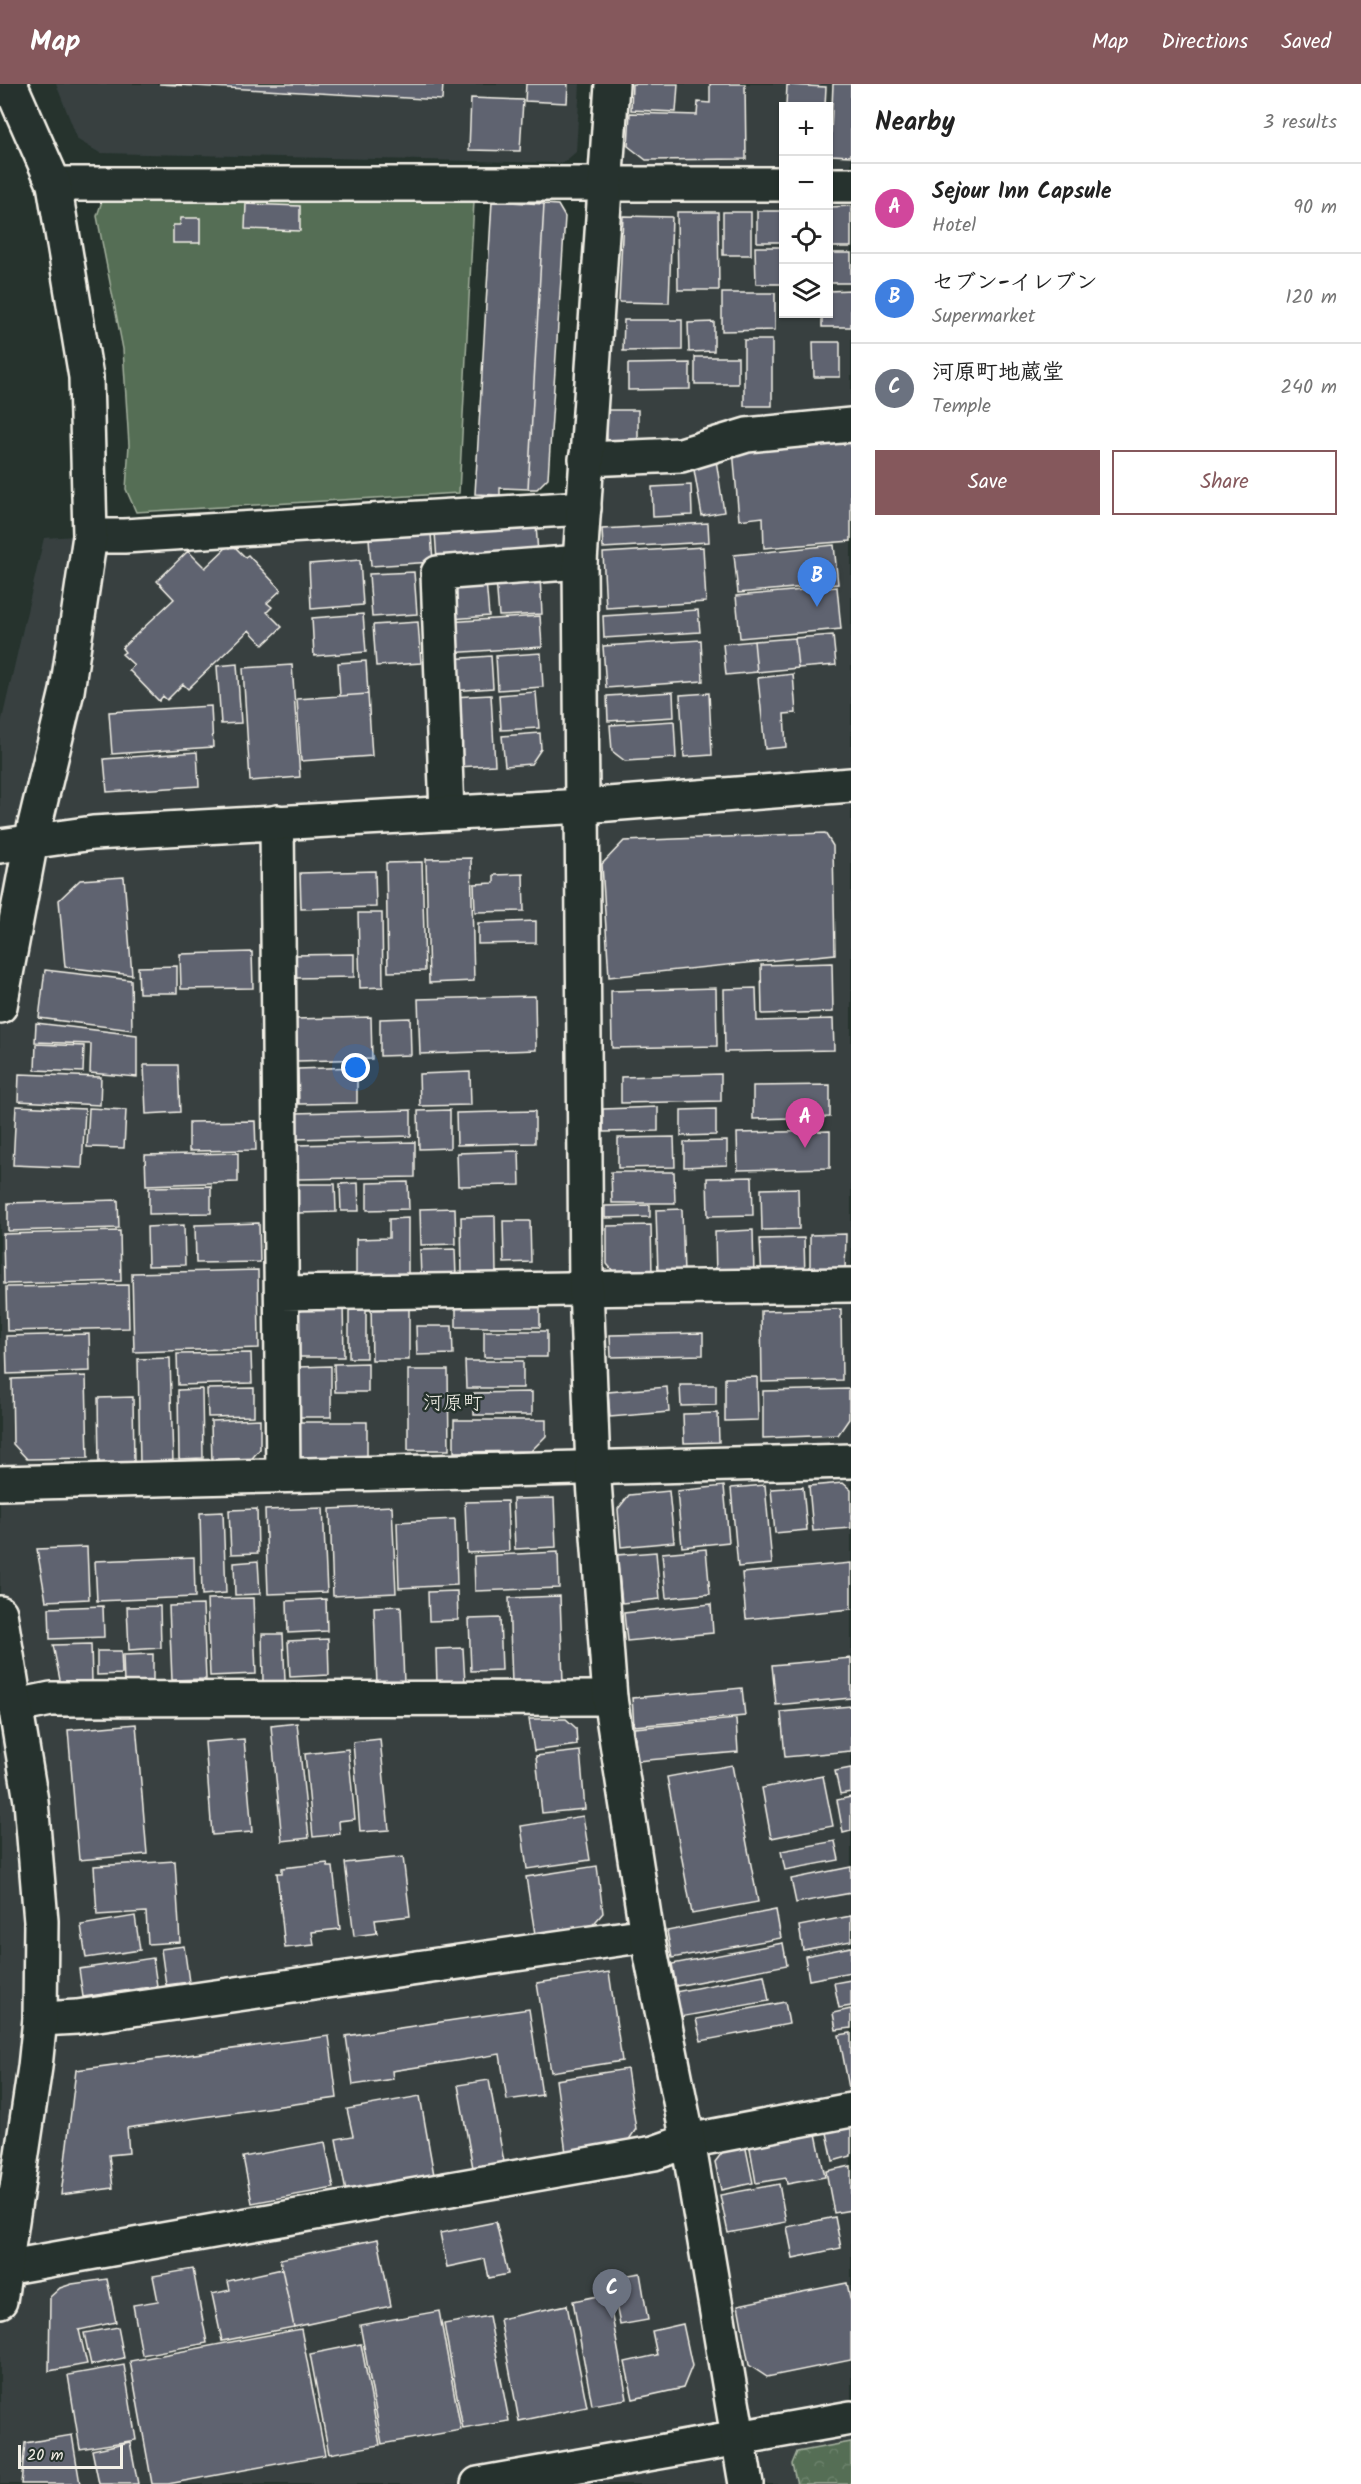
<!DOCTYPE html>
<html lang="en">
<head>
<meta charset="utf-8">
<style>
  body { margin:0; font-family:Kalam,"Klee One",sans-serif; background:#f6f6f6; color:#222 }
  .controls { position:absolute; right:18px; top:18px; display:grid; overflow:hidden; border-radius:0px; box-shadow:0 2px 4px #0004 }
  .controls button { width:54px; height:54px; display:grid; place-items:center; padding:0; border:0; border-bottom:2px solid #e0e0e0; background:#fff; color:#222; font:30px sans-serif }
  .scale { position:absolute; left:18px; bottom:15px; width:105px; box-sizing:border-box; padding-left:6px; border:3px solid #f4f1e8; border-top:0; font-size:16px; line-height:21px; white-space:nowrap; color:#f4f1e8; -webkit-text-stroke:4px #26332d; paint-order:stroke }
  .you { position:absolute; left:356px; top:984px; width:21px; height:21px; margin:-15px; border:4px solid #fff; border-radius:50%; background:#1a73e8; box-shadow:0 0 0 9px #1a73e833 }
  .badge { display:grid; place-items:center; width:39px; height:39px; border-radius:50%; background:#85585c; color:#fff; font-size:20px; font-weight:700 }
  .pin { position:absolute; translate:-50% -50px; filter:drop-shadow(0 2px 3px #0008) }
  .pin::after { content:''; position:absolute; top:32px; width:21px; height:18px; background:inherit; clip-path:polygon(0 0,100% 0,50% 100%) }
  .list { margin:0; padding:0; list-style:none }
  h2 { display:flex; justify-content:space-between; align-items:center; height:78px; margin:0; padding:0 24px; font-size:26px }
  h2 small { font-size:20px; font-weight:400; color:#767676 }
  .list li { display:grid; grid-template-columns:39px 1fr auto; gap:18px; align-items:center; box-sizing:border-box; height:90px; padding:0 24px; border-top:2px solid #e0e0e0 }
  .list b { display:block; font-size:22px; white-space:nowrap }
  .list p { margin:0; font-size:20px; white-space:nowrap; color:#767676 }
  .list em { font-size:20px; font-style:normal; color:#767676 }
  .actions { display:flex; gap:12px; padding:18px 24px }
  .actions a { flex:1; padding:14px 0; border:2px solid #85585c; border-radius:0px; text-align:center; font-size:21px; color:#85585c }
  .actions .main { background:#85585c; color:#fff }
  .icon { flex:none; width:33px; height:33px; fill:none; stroke:currentColor; stroke-width:2; stroke-linecap:round; stroke-linejoin:round }
  .map { position:relative; flex:none; width:851px; height:2400px; overflow:hidden }
  header { display:flex; align-items:center; gap:36px; box-sizing:border-box; height:84px; padding:0 30px; background:#85585c; color:#fff }
  header strong { font-size:28px }
  nav { display:flex; gap:33px; margin-inline-start:auto; font-size:21px }
  main { display:flex }
  aside { flex:1; background:#fff }
  .map>svg:first-child { display:block }
  .built { fill:#374141; fill-rule:evenodd }
  .forest { fill:url(#forest-crowns); stroke:#a4b09e; stroke-width:1.5 }
  .park { fill:#546e54; stroke:#a4b09e; stroke-width:1.5 }
  .building { fill:#5f6370; stroke:#f4f1e8; stroke-width:1.5 }
  .lines { fill:none; stroke-linecap:round; stroke-linejoin:round }
  .minor-casing { stroke:#f4f1e8; stroke-width:38 }
  .tertiary-casing { stroke:#f4f1e8; stroke-width:38 }
  .minor { stroke:#26332d; stroke-width:33 }
  .tertiary { stroke:#26332d; stroke-width:33 }
  .labels { text-anchor:middle; stroke-width:5; stroke-linejoin:round; paint-order:stroke }
  .neighbourhood-label { font-size:20px; fill:#f4f1e8; stroke:#26332d }
</style>
</head>
<body>
<header>
<strong>Map</strong>
<nav><a>Map</a><a>Directions</a><a>Saved</a></nav>
</header>
<main>
<div class="map">
<svg width="851" height="2400" viewBox="0 0 851 2400">
  <defs>
    <pattern id="forest-crowns" width="20" height="18" patternUnits="userSpaceOnUse" patternTransform="scale(1.5)"><rect width="20" height="18" fill="#546e54"/><path d="M2 6a3 3 0 1 1 6 0M12 15a3 3 0 1 1 6 0" fill="none" stroke="#6d836d"/></pattern>
  </defs>
  <rect width="100%" height="100%" fill="#26332d"/>
  <filter id="ink" filterUnits="userSpaceOnUse"><feTurbulence type="fractalNoise" baseFrequency=".0167" numOctaves="2"/><feDisplacementMap in="SourceGraphic" scale="12" xChannelSelector="R" yChannelSelector="G"/><feConvolveMatrix kernelMatrix="1 2 1 2 8 2 1 2 1" color-interpolation-filters="sRGB"/></filter>
  <g filter="url(#ink)">
    <path class="built" d="M56,0H580L576,68L563,79L100,69L78,56Z
      M608,0H851V2400H0V644L44,454L582,421ZM784,22H828V230H784Z"/>
    <path class="forest" d="M851,2358V2400H797L792,2380L797,2368Z"/>
    <path class="park" d="M103,114L474,117L459,409L136,428L126,405L129,361L123,265L97,132Z"/>
    <path class="building" d="M159,0H443L442,16Z
      M526,0H568L567,19L525,17Z
      M632,0H678L676,28L631,26Z
      M710,0H745L746,75L646,76L628,62L630,29L697,31L698,18L710,19Z
      M833,0H851V72L830,71Z
      M787,1L826,3L825,22H786Z
      M471,14L523,16L520,67L469,66Z
      M492,117L544,120L528,405L500,404V411L475,410Z
      M246,120L300,122V147L245,145Z
      M544,120L558,121L565,133L548,394L537,405H528Z
      M851,122V163H828V123Z
      M757,127H783V158H757Z
      M677,128H718L719,206H678Z
      M723,128H751V171H723Z
      M623,132L672,133L669,219L619,218Z
      M181,134H200V159H173V141H180Z
      M755,163H783L782,200H756Z
      M828,169H851V199H828Z
      M851,206V243H822V230H828V207Z
      M722,209H775V246L722,247Z
      M624,236H682V266L623,267Z
      M714,238V267L689,268L688,239Z
      M744,256H772V322H744Z
      M813,258H840V293H814Z
      M695,273H738V300H695Z
      M690,279V305L628,306V280Z
      M606,326H638V358H607Z
      M851,348V457L764,464L763,433L739,436L733,365Z
      M716,376L724,428L702,432L693,380Z
      M691,401L692,431L653,433L652,403Z
      M708,439L709,458L603,464L602,445Z
      M536,440L538,470L437,477L435,448Z
      M431,449L433,478L371,482L369,454Z
      M233,461L245,473L248,471L281,506L267,519L272,523L267,528L282,543L263,561L249,546L188,605L183,600L167,616L163,612L159,617L129,586L134,581L122,570L125,568L122,564L174,515L157,497L188,467L205,484L228,462L230,464Z
      M834,461L838,500L738,509L734,471Z
      M703,463L706,518L606,524L603,469Z
      M360,476L363,521L311,525L309,480Z
      M414,488L417,530L372,533L369,490Z
      M540,493L542,530L499,532L496,496Z
      M486,497L489,532L452,535L449,499Z
      M837,503L841,545L740,554L736,512Z
      M698,526L700,548L604,554L603,532Z
      M363,530L366,568L314,572L312,534Z
      M540,532L542,563L449,569L447,538Z
      M418,538L421,579L376,582L373,541Z
      M833,551L836,581L798,584L795,554Z
      M795,554L798,584L757,588L754,557Z
      M701,556L703,597L606,604L603,562Z
      M754,557L757,588L726,591L723,560Z
      M541,569L543,603L498,606L496,572Z
      M491,572L493,604L452,607L450,575Z
      M366,577L368,610L340,612L338,579Z
      M237,580L241,639L221,640L217,582Z
      M292,581L300,693L250,697L243,584Z
      M793,590L796,629L784,630L786,663L765,665L758,594Z
      M536,608L539,644L501,646L499,611Z
      M673,608L674,633L608,637L607,612Z
      M709,609L712,671L684,673L680,611Z
      M368,610L372,672L301,677L297,615Z
      M491,611L495,681L456,683L451,613Z
      M211,622L213,663L112,670L109,628Z
      M674,637L676,674L625,677L612,667L610,641Z
      M540,649L541,665L531,680L505,682L502,652Z
      M197,668L199,702L107,708L104,675Z
      M825,749L833,762L835,870L609,893L602,780L624,757Z
      M471,774L474,897L429,899L426,775Z
      M422,778L425,887L388,888L386,779Z
      M375,787L376,823L301,825L300,789Z
      M523,790L524,827L475,828L474,800L494,799V791Z
      M124,793L132,891L65,883L59,816L80,796Z
      M358,829H382L383,903L360,904Z
      M536,837V859L478,860V839Z
      M252,868L253,904L181,905L180,870Z
      M354,870V893L294,894L293,871Z
      M832,879L833,928L762,930L761,881Z
      M177,882V909H139L138,883Z
      M45,886L131,896L132,946L39,934Z
      M716,904L717,962L612,964L611,907Z
      M756,904L757,937L833,935L834,966L725,968L724,905Z
      M535,912L536,966L420,970L418,915Z
      M371,933L372,975L297,977L295,935Z
      M410,934L411,971L380,972V935Z
      M36,939L137,951V993L90,989L91,960L35,958Z
      M36,960L84,962L83,988L35,986Z
      M144,981H178L180,1028L146,1030Z
      M357,983V1019L299,1020L298,985Z
      M470,988L471,1021L420,1022L419,990Z
      M19,990L101,993L100,1021L18,1017Z
      M721,990V1017L621,1019V993Z
      M830,1001V1033L753,1035V1002Z
      M16,1022L85,1025L82,1084L13,1081Z
      M658,1023V1047L603,1048V1025Z
      M89,1024L126,1026L124,1064L87,1063Z
      M716,1025V1051L681,1052V1026Z
      M411,1026V1052L296,1055L295,1029Z
      M450,1026V1064L419,1065L418,1027Z
      M535,1027V1059L457,1061L456,1029Z
      M255,1037L256,1066L189,1067V1038Z
      M830,1047V1084L738,1086L737,1049Z
      M674,1053L675,1083L618,1084V1054Z
      M727,1057V1081L684,1083V1058Z
      M415,1058V1093L297,1095V1061Z
      M519,1067L520,1101L458,1102L457,1069Z
      M238,1069V1098L146,1101L145,1071Z
      M611,1088H674L675,1119H612Z
      M752,1093L753,1131L708,1132L707,1094Z
      M408,1098L409,1125L367,1126V1099Z
      M358,1099L359,1127H341L340,1100Z
      M297,1100H335L336,1128L298,1129Z
      M211,1102V1129L149,1130V1103Z
      M798,1104L799,1145L762,1146L761,1105Z
      M118,1116L119,1144L8,1147V1119Z
      M650,1121V1133L605,1134V1122Z
      M455,1124L456,1160L421,1161L420,1125Z
      M682,1125L684,1190H658L656,1126Z
      M495,1132L496,1190L462,1191L461,1133Z
      M408,1134V1190L356,1191V1155L389,1154V1135Z
      M503,1137H530L531,1178L504,1179Z
      M259,1139L260,1178L196,1179L195,1141Z
      M184,1141L185,1181L148,1182L147,1143Z
      M651,1141L652,1191L619,1194L607,1180V1142Z
      M753,1146L754,1192L716,1193L715,1148Z
      M120,1147L121,1197L4,1200L3,1150Z
      M846,1150L845,1187L810,1197V1151Z
      M804,1154L805,1195L762,1196L760,1155Z
      M455,1165L456,1194H421L420,1166Z
      M258,1186L259,1264L134,1268L132,1189Z
      M128,1201L129,1244L7,1247L6,1203Z
      M371,1219H409V1276H372Z
      M540,1219V1243H456V1220Z
      M299,1220H343L344,1273H299Z
      M349,1221H366V1274H349Z
      M841,1225L842,1296L762,1298L761,1227Z
      M416,1242H452L453,1270L417,1271Z
      M484,1247H547V1273H484Z
      M703,1249V1271L611,1273L610,1251Z
      M89,1250L90,1287L7,1290L6,1252Z
      M251,1269L252,1299L178,1301L177,1270Z
      M170,1274L173,1379L140,1380L138,1275Z
      M465,1277H523V1304H466Z
      M368,1279V1308H335L334,1280Z
      M331,1282V1333H298V1283Z
      M408,1286H448L449,1366H408Z
      M86,1292L88,1374L27,1375L13,1360L12,1295Z
      M757,1293L758,1336L725,1337V1294Z
      M680,1301H716V1321L681,1322Z
      M667,1303L669,1328L610,1333L608,1308Z
      M254,1304V1332L208,1333L207,1305Z
      M202,1305L203,1374L179,1375L178,1306Z
      M849,1305V1335L838,1351L763,1354V1307Z
      M532,1308V1331H474V1309Z
      M133,1313L134,1378L99,1379L98,1314Z
      M718,1329L719,1358L684,1359L683,1330Z
      M260,1335V1365L248,1379L212,1381L211,1337Z
      M454,1336H546V1352L531,1367L454,1368Z
      M298,1338H367V1376H305L298,1369Z
      M843,1399L851,1406V1444L813,1447L809,1402Z
      M765,1401L772,1480L738,1483L731,1404Z
      M724,1402L729,1458L682,1463L677,1407Z
      M803,1403L807,1446L775,1449L771,1405Z
      M669,1407L674,1458L621,1463L618,1425L629,1411Z
      M554,1414L556,1463L515,1465L513,1415Z
      M507,1417L509,1467L467,1469L465,1418Z
      M392,1422L396,1509L333,1512L330,1425Z
      M323,1424L327,1508L268,1510L265,1426Z
      M257,1425L258,1469L231,1470L229,1426Z
      M223,1428L226,1509L202,1511L200,1429Z
      M455,1435L457,1501L399,1504L397,1438Z
      M87,1463L89,1515L46,1517L37,1465Z
      M706,1465L710,1510L666,1514L662,1469Z
      M558,1468L559,1504L475,1507L474,1472Z
      M656,1468L660,1515L622,1519L617,1471Z
      M194,1473L195,1513L97,1517L95,1477Z
      M258,1477L260,1510L235,1511L234,1479Z
      M851,1479V1525L746,1535L742,1489Z
      M457,1507L458,1536L429,1537L428,1508Z
      M560,1512L563,1598L512,1600L509,1514Z
      M253,1514L256,1590L210,1592L207,1515Z
      M326,1515L327,1547L288,1549L287,1517Z
      M711,1520L713,1549L627,1557L624,1529Z
      M203,1521L206,1595L172,1596L169,1522Z
      M103,1522L104,1553L50,1555L49,1524Z
      M160,1522L161,1564L129,1566L127,1523Z
      M401,1522L404,1599L377,1601L374,1523Z
      M500,1534L502,1586L471,1587L469,1535Z
      M262,1550H283L285,1597L263,1598Z
      M328,1555L329,1591L290,1593L288,1557Z
      M91,1560L92,1598L61,1601L53,1561Z
      M463,1564L465,1600L437,1602L436,1565Z
      M97,1567H121L122,1590L97,1591Z
      M153,1570V1599L124,1600L123,1571Z
      M851,1574V1614L776,1621L772,1581Z
      M742,1604L745,1632L634,1642L632,1614Z
      M851,1622V1667L785,1673L781,1628Z
      M529,1635H566L576,1644L577,1661L534,1667Z
      M736,1635L738,1668L637,1677L634,1644Z
      M297,1639L309,1754L282,1757L271,1642Z
      M136,1640L147,1770L79,1776L68,1646Z
      M244,1655L252,1748L212,1751L205,1658Z
      M380,1655L389,1746L360,1748L353,1658Z
      M348,1665L355,1735L339,1737L340,1750L313,1753L305,1670Z
      M580,1667L585,1725L542,1729L536,1672Z
      M732,1681L758,1818L692,1830L667,1693Z
      M851,1684V1708L840,1710L835,1687Z
      M823,1692L833,1742L771,1754L762,1704Z
      M851,1713V1747L843,1749L837,1716Z
      M583,1732L590,1776L527,1785L521,1742Z
      M835,1757L839,1776L785,1786L781,1767Z
      M403,1773L410,1832L375,1836L377,1849L354,1852L345,1779Z
      M175,1777L180,1858L148,1860L146,1828L97,1831L94,1782Z
      M327,1779L328,1783H333L340,1845L312,1848L314,1861L285,1864L277,1789H282V1784Z
      M597,1782L603,1829L590,1844L535,1850L526,1793Z
      M851,1783V1809L796,1819L791,1795Z
      M776,1826L781,1854L672,1874L667,1847Z
      M135,1832L140,1866L86,1874L81,1841Z
      M851,1832V1857L803,1866L799,1842Z
      M783,1859L787,1881L676,1902L672,1880Z
      M184,1862L189,1898L166,1901L161,1865Z
      M851,1863V1888L809,1896L805,1872Z
      M153,1874L157,1902L83,1913L79,1885Z
      M609,1888L622,1977L551,1988L537,1899Z
      M764,1891L769,1917L680,1933L675,1908Z
      M851,1896V1922L839,1924L834,1899Z
      M785,1918L789,1940L701,1957L696,1935Z
      M529,1925L542,2011L507,2016L500,1970L392,1987L393,1995L353,2001L346,1952Z
      M851,1925V1944L836,1946L833,1929Z
      M851,1949V2009H850L839,1951Z
      M329,1952L337,2014L127,2044L129,2069L109,2071L113,2104L61,2111L76,1986Z
      M627,1985L636,2045L626,2060L566,2069L556,1996Z
      M489,1996L504,2078L473,2084L458,2001Z
      M420,2012L434,2091L346,2108L336,2055L353,2052L347,2025Z
      M851,2038V2072L833,2077L826,2044Z
      M815,2045L825,2093L787,2100L786,2094L756,2099L749,2058Z
      M325,2058L334,2104L252,2119L243,2073Z
      M745,2060L753,2099L721,2106L715,2078L725,2065Z
      M851,2082V2126L834,2129L826,2087Z
      M779,2100L786,2138L728,2149L720,2111Z
      M835,2133L841,2164L793,2174L787,2143Z
      M496,2138L508,2190L489,2194L485,2175L447,2183L440,2149Z
      M378,2155L391,2222L294,2243L280,2175Z
      M193,2185L207,2259L142,2271L133,2221L158,2217L153,2192Z
      M282,2185L294,2243L222,2257L212,2210L230,2206L228,2197Z
      M640,2189L648,2236L620,2241L611,2194Z
      M107,2195L116,2238L79,2246L87,2280L49,2287L50,2213L60,2204L72,2200Z
      M847,2199L851,2218V2276L767,2293L749,2281L738,2221Z
      M608,2210L627,2315L592,2321L573,2217Z
      M567,2221L587,2323L519,2337L500,2235Z
      M439,2227L461,2346L382,2360L360,2241Z
      M489,2232L509,2337L463,2345L444,2240Z
      M683,2240L692,2282L683,2304L633,2315L625,2278L657,2271L652,2247Z
      M118,2243L124,2274L91,2281L84,2249Z
      M301,2245L325,2371L168,2400H152L130,2277Z
      M361,2260L380,2361L329,2370L310,2270Z
      M124,2281L136,2356L80,2365L68,2291Z
      M72,2351L80,2400H21L25,2359Z
      M130,2358L138,2400H99L92,2366Z"/>
    <g class="lines">
      <defs>
        <path id="minor" d="M54,100H784
          M828,101H851
          M586,375L681,371L747,351L851,341
          M90,452H124L584,424
          M447,729L438,489L580,478
          M277,738L283,1391
          M282,1209L851,1201
          M0,1399L851,1377
          M17,1622L51,1615L610,1614
          M40,1935L77,1933L647,1851
          M4,2184L654,2069L688,2057L851,2026
          M478,2400L851,2334"/>
        <path id="tertiary" d="M612,0L580,478L586,1203L593,1384L610,1614L647,1851L688,2057L746,2400
          M0,762L93,749L583,722L851,701
          M0,922L31,757L67,607L90,452L86,293L54,100L10,0
          M0,1529L31,1717L41,1837L40,1935L35,1983L0,2217"/>
      </defs>
      <use href="#minor" class="minor-casing"/>
      <use href="#tertiary" class="tertiary-casing"/>
      <use href="#minor" class="minor"/>
      <use href="#tertiary" class="tertiary"/>
    </g>
  </g>
  <g class="labels">
    <g class="neighbourhood-label">
      <text x="453" y="1325">河原町</text>
    </g>
  </g>
</svg>
<div class="controls">
<button>+</button>
<button>−</button>
<button><svg class="icon" aria-label="locate" viewBox="0 0 24 24"><circle cx="12" cy="12" r="6"/><path d="M12 2v4M12 18v4M2 12h4M18 12h4"/></svg></button>
<button><svg class="icon" aria-label="layers" viewBox="0 0 24 24"><path d="M12 4l9 5-9 5-9-5zM3 14l9 5 9-5"/></svg></button>
</div>
<div class="scale">20 m</div>
<div class="you"></div>
<div class="pin badge" style="left:805px;top:1064px;background:#d1479c">A</div>
<div class="pin badge" style="left:817px;top:523px;background:#3f7fe0">B</div>
<div class="pin badge" style="left:612px;top:2235px;background:#6b7280">C</div>
</div>
<aside>
<h2>Nearby<small>3 results</small></h2>
<ul class="list">
<li><span class="badge" style="background:#d1479c">A</span><div><b>Sejour Inn Capsule</b><p>Hotel</p></div><em>90 m</em></li>
<li><span class="badge" style="background:#3f7fe0">B</span><div><b>セブン-イレブン</b><p>Supermarket</p></div><em>120 m</em></li>
<li><span class="badge" style="background:#6b7280">C</span><div><b>河原町地蔵堂</b><p>Temple</p></div><em>240 m</em></li>
</ul>
<div class="actions"><a class="main">Save</a><a>Share</a></div>
</aside>
</main>
</body>
</html>
